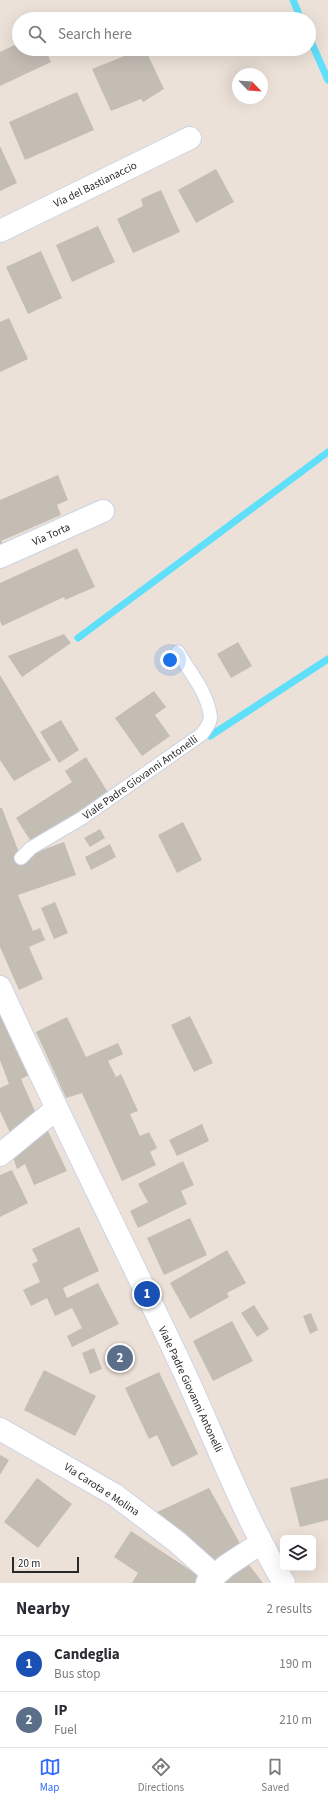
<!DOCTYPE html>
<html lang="en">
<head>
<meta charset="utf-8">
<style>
  body { margin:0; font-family:"Source Sans 3",sans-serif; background:#f7f7f7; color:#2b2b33 }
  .controls { position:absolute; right:12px; bottom:12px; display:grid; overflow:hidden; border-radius:6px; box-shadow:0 4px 16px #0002 }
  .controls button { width:36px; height:36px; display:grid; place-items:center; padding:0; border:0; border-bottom:1px solid #e1e1e2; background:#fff; color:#2b2b33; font:20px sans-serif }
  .compass { position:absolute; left:232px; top:68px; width:36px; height:36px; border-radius:50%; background:#fff; box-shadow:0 4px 16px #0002; rotate:115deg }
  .scale { position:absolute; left:12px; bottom:10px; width:67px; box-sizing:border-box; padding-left:4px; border:2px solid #282828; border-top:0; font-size:11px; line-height:14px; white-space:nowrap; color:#282828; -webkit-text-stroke:3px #fff; paint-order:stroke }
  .you { position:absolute; left:170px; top:660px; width:14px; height:14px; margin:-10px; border:3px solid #fff; border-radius:50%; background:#1a73e8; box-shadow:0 0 0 6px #1a73e833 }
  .badge { display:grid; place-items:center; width:26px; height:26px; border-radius:50%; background:#326bff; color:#fff; font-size:13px; font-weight:700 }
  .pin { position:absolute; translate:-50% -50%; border:2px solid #fff; box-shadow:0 1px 4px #0006 }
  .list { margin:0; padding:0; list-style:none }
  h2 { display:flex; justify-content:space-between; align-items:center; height:52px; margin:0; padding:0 16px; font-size:17px }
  h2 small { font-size:13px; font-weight:400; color:#7c7c81 }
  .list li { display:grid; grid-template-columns:26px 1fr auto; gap:12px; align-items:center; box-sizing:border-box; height:56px; padding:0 16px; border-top:1px solid #e1e1e2 }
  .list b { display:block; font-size:15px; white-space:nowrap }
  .list p { margin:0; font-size:13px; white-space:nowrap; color:#7c7c81 }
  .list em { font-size:13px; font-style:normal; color:#7c7c81 }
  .icon { flex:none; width:22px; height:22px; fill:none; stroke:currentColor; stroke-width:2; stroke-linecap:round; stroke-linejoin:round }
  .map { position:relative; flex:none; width:328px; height:1583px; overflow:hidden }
  .search { position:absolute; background:#fff; box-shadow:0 4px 16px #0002; left:12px; right:12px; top:12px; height:44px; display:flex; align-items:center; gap:10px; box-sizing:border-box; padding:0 14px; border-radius:22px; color:#7c7c81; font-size:15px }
  .sheet { height:164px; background:#fff }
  nav { display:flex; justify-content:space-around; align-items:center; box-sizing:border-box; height:56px; border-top:1px solid #e1e1e2; background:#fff; font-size:11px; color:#7c7c81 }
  nav a { display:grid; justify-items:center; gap:2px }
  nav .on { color:#326bff }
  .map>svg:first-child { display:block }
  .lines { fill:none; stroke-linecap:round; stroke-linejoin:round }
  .stream { stroke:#5fdffa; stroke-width:7 }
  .building { fill:#c3bdb4 }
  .lane-casing { stroke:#cdd3e3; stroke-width:15 }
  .street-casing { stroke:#cdd3e3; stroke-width:24 }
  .secondary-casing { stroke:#cdd3e3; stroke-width:24 }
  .lane { stroke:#fff; stroke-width:13 }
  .street { stroke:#fff; stroke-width:22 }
  .secondary { stroke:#fff; stroke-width:22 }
  .labels { text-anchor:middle; stroke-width:3; stroke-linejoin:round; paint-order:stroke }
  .street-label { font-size:11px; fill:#282828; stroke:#fff }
</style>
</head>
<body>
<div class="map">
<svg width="328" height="1583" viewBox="0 0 328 1583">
  <rect width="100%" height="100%" fill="#ece1d8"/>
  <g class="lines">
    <path class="stream" d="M293,0L301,19
      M309,37L328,80
      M78,638L328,452
      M210,736L328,659"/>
  </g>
  <path class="building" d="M19,43V49H45L51,62L0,86V52Z
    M142,49H145L164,89L143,102L141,99L111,111L92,69Z
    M77,92L94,130L25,160L9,122Z
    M0,146L17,183L0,191Z
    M216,169L234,202L196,223L178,190Z
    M161,190L180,232L133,253L117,219L143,206L141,199Z
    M98,226L115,262L72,282L56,245Z
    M41,251L62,298L28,314L6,267Z
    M9,318L28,359L0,372V322Z
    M58,475L68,500L57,505L61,515L1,541L3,544L0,545V500Z
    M77,548L95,587L65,600L64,597L2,626L0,621V583Z
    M64,634L71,643L22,677L8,656Z
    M238,642L252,666L231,678L217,654Z
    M0,675L51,760L14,781L0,760Z
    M154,691L166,707L155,715L170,736L142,756L115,718Z
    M61,720L79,750L59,763L40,732Z
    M86,757L109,794L32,843L16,818L72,782L65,771Z
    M0,808H2L21,858L64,842L76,875L18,895L33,931L40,928L45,940L29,947L43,979L19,990L0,947Z
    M183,822L202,860L177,873L158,835Z
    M100,829L105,838L90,847L84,838Z
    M110,844L116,857L91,870L85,857Z
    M55,902L68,933L54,939L41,908Z
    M0,1008L29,1075L21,1079L37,1116L13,1139L0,1111V1088L9,1084L0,1060Z
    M190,1016L213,1063L194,1072L171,1025Z
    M67,1017L86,1057L118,1043L123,1054L108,1061L116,1077L121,1074L138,1111L130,1114L140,1136L149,1132L157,1148L150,1152L156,1165L122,1181L82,1093L66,1098L36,1032Z
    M202,1124L209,1141L177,1156L169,1140Z
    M45,1125L67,1171L34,1185L25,1164L17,1169L12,1154Z
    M183,1161L194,1185L181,1191L187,1204L138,1228L130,1211L148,1202L138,1184Z
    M12,1170L28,1203L0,1217V1175Z
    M190,1218L207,1255L164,1275L147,1238Z
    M79,1227L99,1271L63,1288L67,1298L98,1283L119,1324L72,1347L67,1336L82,1328L72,1308L55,1316L47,1298L31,1306L23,1290L40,1282L32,1264L38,1261L32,1249Z
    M227,1250L246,1283L227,1293L229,1297L190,1319L170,1283Z
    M254,1305L269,1329L257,1337L241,1313Z
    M311,1313L318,1330L310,1334L303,1316Z
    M232,1321L253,1361L213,1381L193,1341Z
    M124,1345L131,1363L114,1370L107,1352Z
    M94,1348L102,1369L90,1374L82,1353Z
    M44,1370L96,1396L75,1436L24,1410Z
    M159,1372L198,1454L172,1467L157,1435L149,1439L125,1388Z
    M0,1455L9,1460L0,1475Z
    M37,1478L72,1504L38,1548L4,1522Z
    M328,1478V1520L300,1527L290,1488Z
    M209,1488L242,1547L213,1565L153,1514Z
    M131,1531L199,1576L195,1583H132L138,1573L114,1557Z
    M246,1561L263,1583H219Z"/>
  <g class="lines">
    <defs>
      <path id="lane" d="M21,858L31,848L82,818L202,734C206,728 212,722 210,714C207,692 189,671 178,652"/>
      <path id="street" d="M0,231L190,138
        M0,557L103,511
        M0,1155L56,1109
        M0,1429L115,1495L177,1542L214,1575
        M207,1583L226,1566L261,1543"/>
      <path id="secondary" d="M0,987C57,1113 120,1236 179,1361C214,1435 242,1513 284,1583"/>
    </defs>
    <use href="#lane" class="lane-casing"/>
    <use href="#street" class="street-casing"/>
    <use href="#secondary" class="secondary-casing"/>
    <use href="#lane" class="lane"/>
    <use href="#street" class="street"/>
    <use href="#secondary" class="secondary"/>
  </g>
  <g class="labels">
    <g class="street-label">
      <text transform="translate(95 184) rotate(-26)" y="4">Via del Bastianaccio</text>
      <text transform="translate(51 534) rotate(-24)" y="4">Via Torta</text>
      <text transform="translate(140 777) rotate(-35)" y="4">Viale Padre Giovanni Antonelli</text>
      <text transform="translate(191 1389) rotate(65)" y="4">Viale Padre Giovanni Antonelli</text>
      <text transform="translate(102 1489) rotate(33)" y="4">Via Carota e Molina</text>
    </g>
  </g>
</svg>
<div class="controls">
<button><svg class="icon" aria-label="layers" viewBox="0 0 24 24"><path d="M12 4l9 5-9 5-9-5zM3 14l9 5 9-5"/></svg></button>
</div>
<svg class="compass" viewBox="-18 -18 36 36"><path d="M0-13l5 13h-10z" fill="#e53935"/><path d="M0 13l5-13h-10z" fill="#7c7c81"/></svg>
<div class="scale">20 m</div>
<div class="you"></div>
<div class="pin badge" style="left:147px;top:1294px;background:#1a4fb4">1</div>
<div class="pin badge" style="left:120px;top:1358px;background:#5c6f8a">2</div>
<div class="search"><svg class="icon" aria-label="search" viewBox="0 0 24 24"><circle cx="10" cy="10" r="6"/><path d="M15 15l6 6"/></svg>Search here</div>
</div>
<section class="sheet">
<h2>Nearby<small>2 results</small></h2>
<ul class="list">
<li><span class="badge" style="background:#1a4fb4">1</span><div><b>Candeglia</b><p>Bus stop</p></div><em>190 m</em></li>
<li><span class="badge" style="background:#5c6f8a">2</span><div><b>IP</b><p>Fuel</p></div><em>210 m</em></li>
</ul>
</section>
<nav>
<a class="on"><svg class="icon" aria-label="map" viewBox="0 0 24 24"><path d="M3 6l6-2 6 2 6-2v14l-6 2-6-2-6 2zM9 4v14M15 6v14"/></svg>Map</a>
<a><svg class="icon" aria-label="directions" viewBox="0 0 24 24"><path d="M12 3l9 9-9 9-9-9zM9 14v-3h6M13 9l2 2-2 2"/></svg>Directions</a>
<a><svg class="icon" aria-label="saved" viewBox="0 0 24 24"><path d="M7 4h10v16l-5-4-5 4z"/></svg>Saved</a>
</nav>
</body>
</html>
